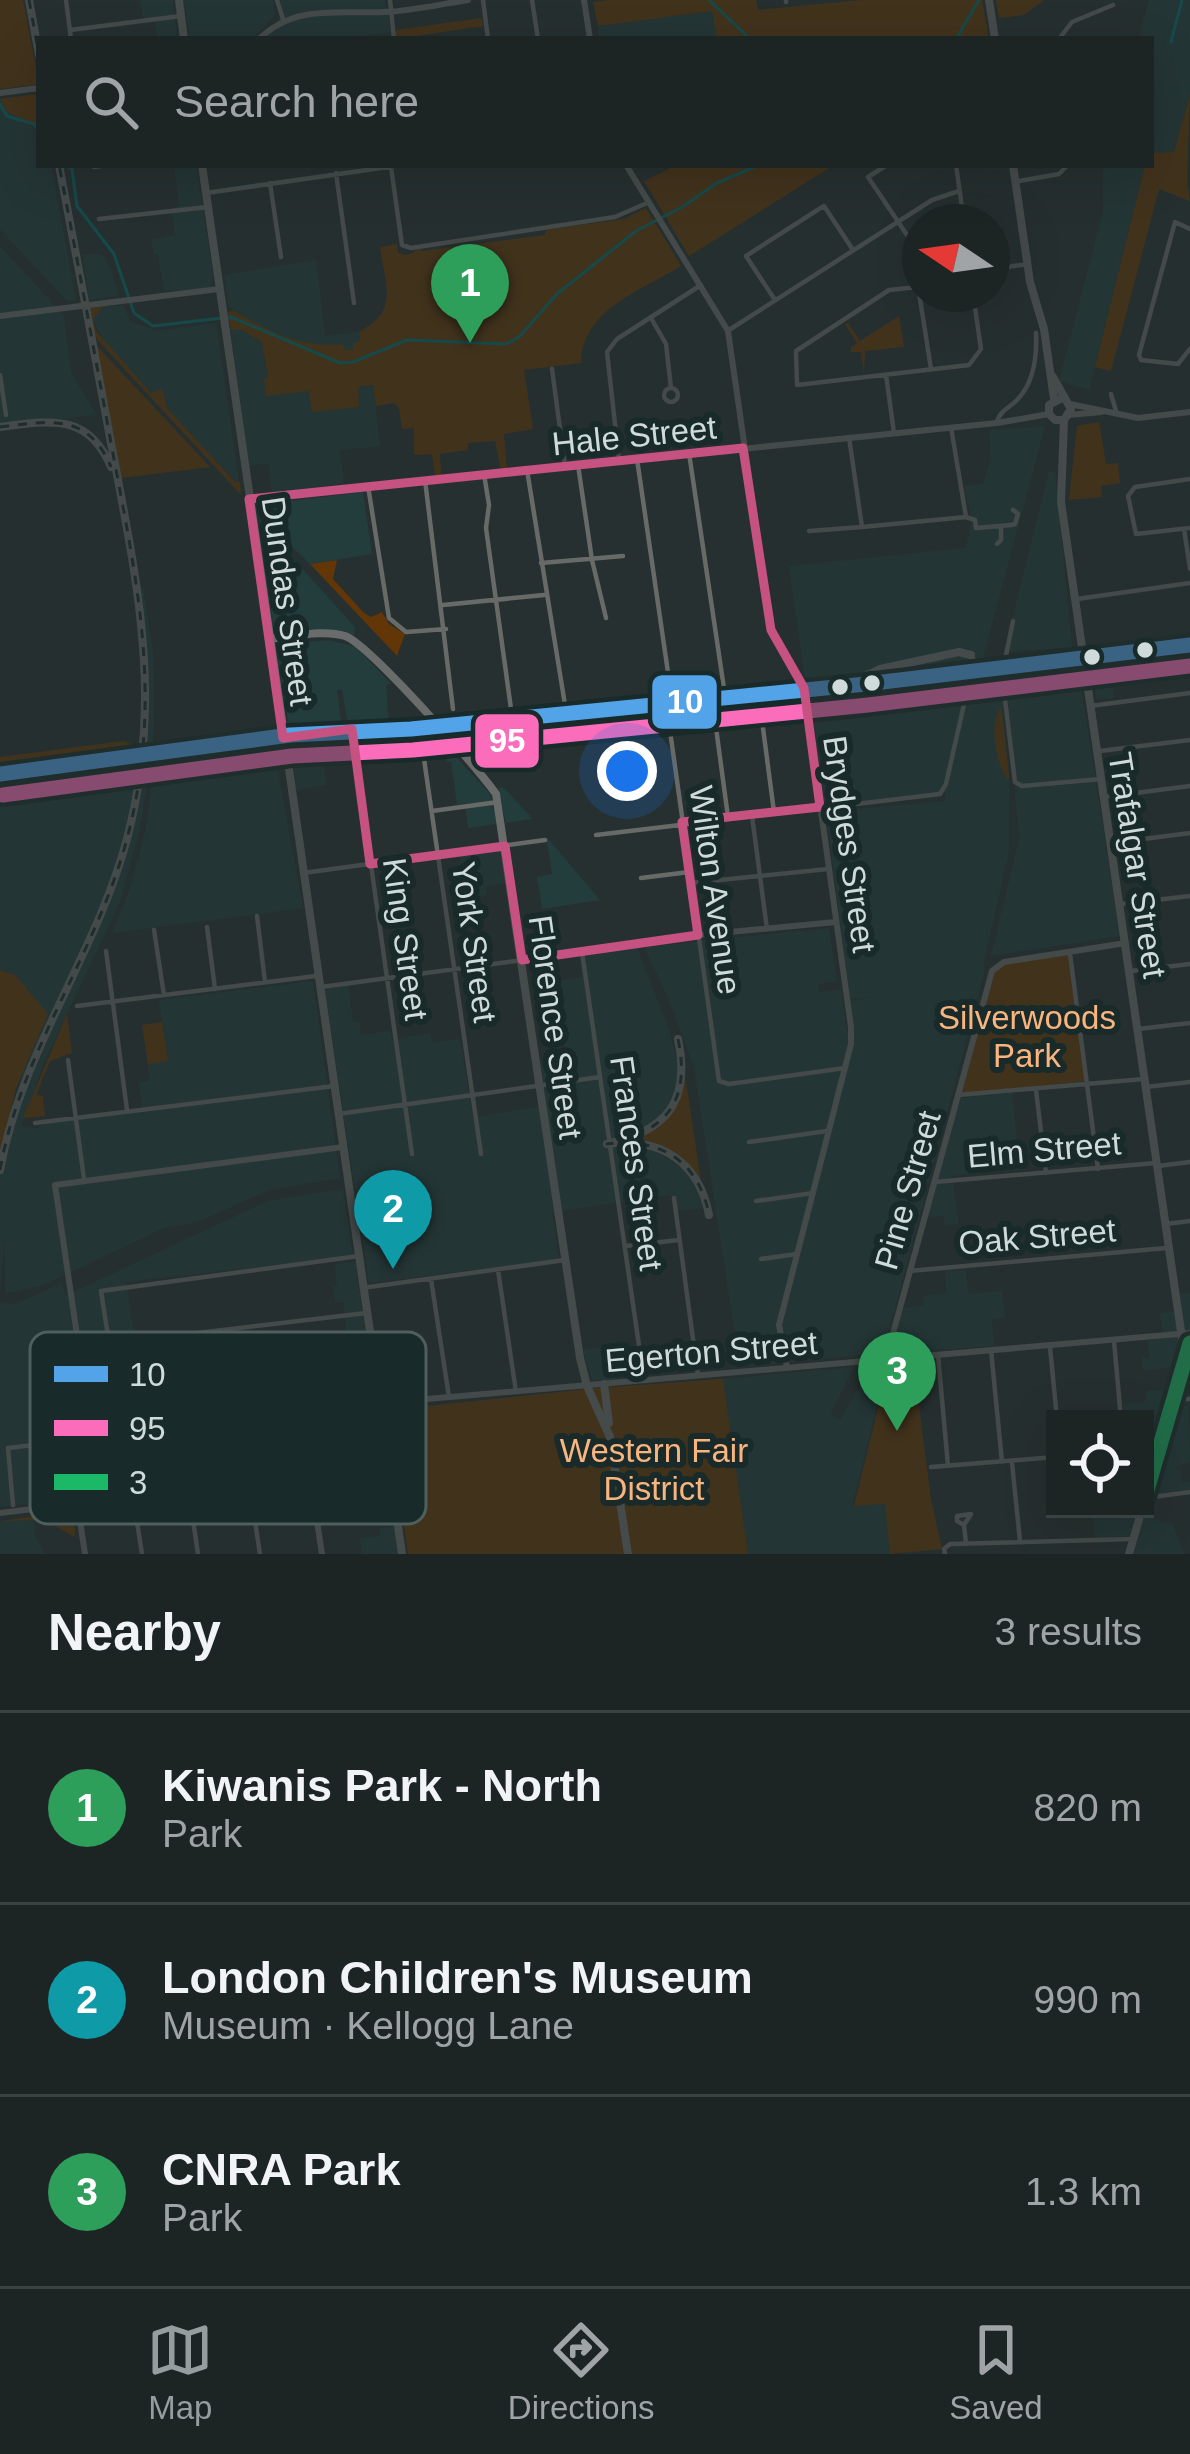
<!DOCTYPE html>
<html lang="en">
<head>
<meta charset="utf-8">
<style>
  body { margin:0; font-family:Helvetica,sans-serif; background:#252c2c; color:#f1f3f6 }
  .controls { position:absolute; right:36px; bottom:36px; display:grid; overflow:hidden; border-radius:0px; box-shadow:0 12px 48px #0002 }
  .controls button { width:108px; height:108px; display:grid; place-items:center; padding:0; border:0; border-bottom:3px solid #3a4141; background:#1c2424; color:#f1f3f6; font:60px sans-serif }
  .compass { position:absolute; left:902px; top:204px; width:108px; height:108px; border-radius:50%; background:#1c2424; box-shadow:0 12px 48px #0002; rotate:283deg }
  .you { position:absolute; left:627px; top:771px; width:42px; height:42px; margin:-30px; border:9px solid #fff; border-radius:50%; background:#1a73e8; box-shadow:0 0 0 18px #1a73e833 }
  .badge { display:grid; place-items:center; width:78px; height:78px; border-radius:50%; background:#949e9e; color:#fff; font-size:39px; font-weight:700 }
  .pin { position:absolute; translate:-50% -99px; filter:drop-shadow(0 3px 6px #0008) }
  .pin::after { content:''; position:absolute; top:63px; width:42px; height:36px; background:inherit; clip-path:polygon(0 0,100% 0,50% 100%) }
  .list { margin:0; padding:0; list-style:none }
  h2 { display:flex; justify-content:space-between; align-items:center; height:156px; margin:0; padding:0 48px; font-size:51px }
  h2 small { font-size:39px; font-weight:400; color:#a0a4a6 }
  .list li { display:grid; grid-template-columns:78px 1fr auto; gap:36px; align-items:center; box-sizing:border-box; height:192px; padding:0 48px; border-top:3px solid #3a4141 }
  .list b { display:block; font-size:45px; white-space:nowrap }
  .list p { margin:0; font-size:39px; white-space:nowrap; color:#a0a4a6 }
  .list em { font-size:39px; font-style:normal; color:#a0a4a6 }
  .icon { flex:none; width:66px; height:66px; fill:none; stroke:currentColor; stroke-width:2; stroke-linecap:round; stroke-linejoin:round }
  .map { position:relative; flex:none; width:1190px; height:1554px; overflow:hidden }
  .search { position:absolute; background:#1c2424; box-shadow:0 12px 48px #0002; left:36px; right:36px; top:36px; height:132px; display:flex; align-items:center; gap:30px; box-sizing:border-box; padding:0 42px; border-radius:0px; color:#a0a4a6; font-size:45px }
  .sheet { height:732px; background:#1c2424 }
  nav { display:flex; justify-content:space-around; align-items:center; box-sizing:border-box; height:168px; border-top:3px solid #3a4141; background:#1c2424; font-size:33px; color:#a0a4a6 }
  nav a { display:grid; justify-items:center; gap:6px }
  nav .on { color:#949e9e }
  .map>svg:first-child { display:block }
  .built { fill:#233d3c }
  .green { fill:#623606 }
  .lines { fill:none; stroke-linecap:round; stroke-linejoin:round }
  .stream { stroke:#036868; stroke-width:3 }
  .minor { stroke:#686a68; stroke-width:4.5 }
  .tertiary { stroke:#686a68; stroke-width:6 }
  .secondary { stroke:#6a6c6c; stroke-width:8 }
  .rail-casing { stroke:#696c6c; stroke-width:8 }
  .rail { stroke:#182a2a; stroke-width:3; stroke-dasharray:9; stroke-linecap:butt }
  .secondary-bridge { stroke:#6a6c6c; stroke-width:8 }
  .bus-1-casing { stroke:#182a2a; stroke-width:24 }
  .bus-2-casing { stroke:#182a2a; stroke-width:24 }
  .bus-3-casing { stroke:#182a2a; stroke-width:24 }
  .bus-1 { stroke:#53a3e8; stroke-width:15 }
  .bus-2 { stroke:#fb6dba; stroke-width:15 }
  .bus-3 { stroke:#1ab867; stroke-width:15 }
  .marked { fill:none; stroke:#c65281; stroke-width:9; stroke-linejoin:round }
  .bus-dot { fill:#cfdada; stroke:#182a2a; stroke-width:4.5 }
  .labels { text-anchor:middle; stroke-width:12; stroke-linejoin:round; paint-order:stroke }
  .street-label { font-size:33px; fill:#cfdada; stroke:#182a2a }
  .park-label { font-size:33px; fill:#fab47e; stroke:#182a2a }
  .key { fill:#182a2a; stroke:#4f5f5f; stroke-width:3 }
  .key-label { font-size:33px; fill:#cfdada }
  .line-badge { stroke:#182a2a; stroke-width:4.5 }
  .badge-label { font-size:33px; text-anchor:middle; font-weight:bold; fill:#fff }
</style>
</head>
<body>
<div class="map">
<svg width="1190" height="1554" viewBox="0 0 1190 1554">
  <rect width="100%" height="100%" fill="#263030"/>
  <path class="built" d="M140,0H172L177,39H158L155,21L144,22Z
    M184,0H273L275,15L252,39H190Z
    M280,0H385L391,33L332,39H265L282,14Z
    M1149,0H1190V92L1174,152L1151,153V39H1134L1139,38Z
    M713,11L717,39H599L598,26Z
    M0,99L7,112L39,126V165H51L76,300L67,301L0,229Z
    M174,165H196L213,277L210,288L164,291L158,254H154L151,240L175,235L172,208L179,206Z
    M1103,165H1145L1089,390L1059,381L1103,212Z
    M0,246L64,316L71,373L97,415L0,425Z
    M101,254L109,265L119,295L89,300L83,255Z
    M316,260L325,336L359,332L361,342L354,349L344,350L342,344L317,348L267,330L229,307L225,275Z
    M104,306H124L130,321L156,331L216,323L239,481L235,482L105,343L93,319Z
    M231,330H242L262,342L268,379L309,391L312,412L359,407L358,387L373,386L380,446L340,450L344,483L272,493L268,463L249,466Z
    M1045,426L982,661L805,679L789,566L966,548L972,520L964,486L983,484L991,457L989,430Z
    M1049,471L1055,472L1072,647L1004,652Z
    M363,492L372,554L310,564L274,529V503Z
    M260,522L355,627L354,635L331,630L274,633Z
    M143,588L153,651L154,697L153,746L140,828L120,902L45,1060L21,1126L38,1129L41,1125L143,1112L139,1082L149,1081L148,1064L168,1060L159,1000L313,981L340,1178L269,1190L197,1222L164,1228L41,1286L5,1293V1233L0,1292V1157L24,1066L15,975L0,970V785L134,769L137,778L142,690L133,590Z
    M328,640L356,647L391,684L386,685L389,723L348,726L342,689L337,690L342,726L293,730L289,726L276,645Z
    M1120,661L1123,679L1112,682L1114,698L1096,699L1093,664Z
    M1078,669L1120,936L991,956L1019,840L1007,688Z
    M1000,674L1009,778V851L984,962V973L883,1353L740,1367L694,1067L667,995L644,947L829,928L837,981L818,984L819,992L841,990L847,1033L854,1034L850,1001L876,996L850,999L826,812L945,801L946,793L828,805L823,800L811,694Z
    M347,738L352,761L324,766L326,785L296,790L293,746Z
    M444,744L490,794L497,824L468,828L465,803L457,805L451,762H447Z
    M274,750L303,908L112,933L129,892L145,833L154,766Z
    M503,787L533,819L506,823L498,788Z
    M546,836L600,900L542,909L537,877L552,874Z
    M501,850L507,883L486,887L487,895L465,898L460,854Z
    M637,948L668,1027L680,1072L672,1099L653,1125L616,1140V1146L649,1148L684,1169L700,1192L704,1208L674,1211L671,1195L552,1212L559,1259L369,1283L325,990L348,985L353,1022H359L361,1035L390,1031L392,1040L430,1033L432,1043L460,1039L473,1118L547,1105L541,1063L567,1059L555,981L582,977L579,955Z
    M1012,1093L1020,1169L952,1176L959,1224L945,1225L943,1216L926,1217L961,1098Z
    M343,1189L353,1256L126,1282L135,1339L74,1347L82,1397L115,1394L121,1439L71,1445L78,1496L0,1507V1303L16,1304L62,1283L65,1296L268,1201Z
    M355,1262L384,1462L350,1468L347,1447L365,1446L357,1399L345,1400L344,1380L352,1374L343,1302H335L333,1287L337,1285L335,1264Z
    M966,1270L968,1294L1002,1291L1005,1318L992,1320L994,1346L892,1353L902,1308L923,1306V1296L946,1293L945,1271Z
    M1190,1293V1371L1179,1367L1143,1370L1142,1358L1149,1357L1148,1341L1164,1338L1160,1313L1181,1311L1180,1294Z
    M612,1345L616,1380H592L583,1350Z
    M854,1367L830,1414L840,1420L857,1391L869,1382H883L852,1506L885,1503L890,1554H748L723,1379Z
    M1171,1389L1145,1480V1419H1124L1123,1404L1145,1402L1147,1391Z
    M1188,1406L1190,1462L1174,1467L1180,1472L1182,1482H1190V1489L1154,1494L1176,1407Z
    M1092,1509H1137L1129,1536L1096,1538Z
    M1144,1516L1173,1525L1184,1554H1134Z
    M34,1519L35,1536L46,1554H0V1521Z
    M395,1526L398,1554H362L360,1538L380,1536V1529Z"/>
  <path class="green" d="M0,0H23L39,84L0,89Z
    M610,0H756L758,10L862,0H982L989,39H717L712,11L598,26L593,2Z
    M996,0H1044L1024,15L999,18Z
    M482,18L483,26L396,39V30Z
    M38,94L39,126L7,112L0,99Z
    M1190,94L1187,183L1190,201L1159,189L1111,371L1095,367L1145,165H1151V153L1174,152Z
    M677,165H834L689,256L644,181Z
    M646,208L681,266C640,291 582,310 581,363L524,370L533,429L504,434L507,469L501,470L495,441L468,443V450L440,454L441,476L435,475L432,454L414,455V428L402,429L399,408L394,403L376,406L373,385L358,387L359,407L312,412L309,391L266,396L264,379L268,378L262,342L242,330H231L228,312L233,310C268,331 302,349 343,344L344,350L353,349V343L360,341L359,332C400,310 385,286 380,247L397,244L398,253L408,255L421,248L422,251L545,235L546,230L624,219Z
    M104,306L93,319L96,331L151,393L162,389L167,408L235,482H240L241,495L93,335L88,308Z
    M899,316L904,347L865,351L864,373L861,352H851V347L857,343L845,324L848,323L860,341Z
    M96,345L210,467L121,478Z
    M1099,422L1106,464L1118,463L1120,483L1101,486L1102,497L1069,500L1077,426Z
    M337,560L333,579L364,613L371,617L382,612L389,624L405,634L397,656L310,564Z
    M1001,707L1009,776L1008,780C995,763 989,724 1001,707Z
    M124,741L135,746V751L0,767V757Z
    M1069,951L1086,1081L959,1094L993,973L1005,962Z
    M0,970L15,975L48,1014L16,1088L0,1157Z
    M67,1014L72,1053L50,1061L36,1095L43,1096L45,1116L23,1118Z
    M162,1022L168,1061L148,1064L142,1025Z
    M684,1077L687,1088L701,1182C687,1156 661,1142 631,1140C662,1132 677,1108 684,1077Z
    M913,1361L931,1499L942,1549L890,1554L885,1504L854,1506L889,1364Z
    M723,1379L748,1554H408L389,1419L397,1416L399,1409L597,1388Z
    M74,1511L75,1537L44,1520L0,1521Z"/>
  <g class="lines">
    <path class="stream" d="M709,0L750,39
      M956,39L979,0
      M1171,42L1182,0
      M0,104L7,116L34,124L39,130
      M66,165L72,169L77,206L114,254L134,313L153,326L231,317L340,363L353,362L407,340L506,344L519,337L558,293L636,231L682,207L717,183L759,165"/>
    <path class="minor" d="M66,0L71,39
      M277,0L283,19
      M390,0L394,39
      M483,0L488,39
      M532,0L538,39
      M786,0V2
      M70,30L181,16
      M1059,39L1072,22L1113,5
      M887,165L868,177L911,241L931,369
      M956,165L964,222
      M94,167L106,165
      M391,167L402,245L411,248L615,217L647,203
      M336,173L354,303
      M1019,181L1059,174L1068,165
      M270,183L281,257
      M206,193L402,165
      M99,219L208,207
      M1190,229L1175,222L1139,355L1141,360L1178,364L1190,349
      M992,269L1028,264
      M918,287L889,290L796,351L797,385L969,365L981,349L973,294
      M775,300L746,256L819,209L824,206L853,250
      M651,318L666,344L671,388
      M729,330L932,200L959,191
      M552,369L565,466
      M0,375L6,415
      M886,375L894,433
      M664 395a7 7 0 1 1 14 0a7 7 0 1 1-14 0Z
      M1111,394L1116,411
      M997,421C1002,409 1008,409 1017,400C1034,383 1037,356 1036,333
      M849,437L862,527L966,517L951,427
      M689,453L725,695
      M637,459L672,700
      M619,460L607,352L617,339L701,285
      M578,465L592,560L606,618
      M527,470L566,711
      M484,474L489,505L486,528L512,716
      M1190,479L1135,487L1128,496L1136,534L1190,528
      M425,480L453,709
      M368,486L389,618L406,632L446,629
      M966,517L975,520L976,528L1011,525L1015,524L1018,514L1013,510
      M1184,529L1190,569
      M809,531L862,527
      M997,544L1001,540V526
      M541,563L623,556
      M1077,599L1190,583
      M443,605L544,595
      M1013,621L1002,675L1015,782L1022,786L1101,779
      M712,698L728,817
      M666,702L719,1081L729,1084L845,1068
      M1090,706L1190,693
      M763,728L774,812
      M352,731L412,1154
      M425,739L422,745L481,1154
      M1100,751L1190,740
      M1104,797L1190,786
      M432,811L498,802
      M752,816L767,929
      M596,835L940,794L946,784L974,660L971,655
      M1112,843L1190,833
      M303,873L545,840
      M641,878L689,872
      M690,883L828,869
      M1121,904L1190,896
      M257,916L265,982
      M207,927L215,989
      M154,930L164,995
      M106,951L127,1110
      M1070,954L1098,1169
      M1131,971L1190,964
      M321,987L582,952L644,1380
      M77,1006L316,976
      M1138,1029L1190,1023
      M68,1060L84,1179
      M1146,1087L1190,1082
      M1036,1090L1046,1173
      M958,1095L1144,1079
      M338,1114L600,1077
      M35,1123L334,1086
      M749,1142L827,1131
      M1158,1166L1190,1162
      M935,1182L1156,1163
      M674,1198L698,1376
      M756,1201L813,1193
      M1166,1224L1190,1221
      M625,1246L679,1240
      M761,1259L797,1254
      M498,1270L516,1392
      M909,1271L1166,1248
      M431,1279L449,1397
      M362,1288L565,1260
      M1114,1341L1121,1419
      M80,1347L366,1313
      M1050,1347L1057,1419
      M991,1350L1002,1462
      M938,1355L948,1466
      M175,1398L198,1554
      M1174,1399H1190
      M119,1404L375,1373
      M304,1433L310,1475
      M182,1448L380,1424
      M1012,1463L1020,1541
      M931,1467L1055,1457
      M249,1482L260,1554
      M1145,1498L1190,1492
      M13,1505L8,1448L68,1441
      M964,1525L957,1521V1516L971,1514L964,1525L966,1544
      M142,1554L101,1291L359,1256
      M945,1554L944,1549L950,1544L1133,1539"/>
    <path class="tertiary" d="M584,0L590,39
      M259,39C295,4 338,14 384,12C412,11 441,4 468,0
      M0,93L39,88
      M626,165L728,331L771,630L804,688L851,1027V1044L779,1325L787,1368
      M0,316L219,289
      M1070,404L1138,418L1190,412
      M1069,415L1101,412
      M249,499L997,423L1049,414
      M582,952L698,935L836,922
      M886,1359L992,971L1004,962L1126,943
      M381,1403L1190,1333
      M310,1475L322,1554
      M0,1513L389,1466
      M85,1554L68,1441L88,1439L91,1431L55,1185L343,1147"/>
    <path class="secondary" d="M179,0L184,39
      M989,0L995,39
      M202,165L402,1554
      M1013,165L1030,282L1044,329L1054,399
      M1053,377L1071,409L1064,420H1055L1049,414V405L1062,398
      M1064,420L1061,502L1185,1359
      M269,639C292,637 323,629 345,636C370,645 478,768 496,794L580,1358L587,1386L610,1437L628,1554
      M1017,662L1130,652
      M1015,668L1190,645
      M863,677L880,669L959,652L971,655
      M827,685L931,672
      M874,686L968,687
      M283,738L291,741L345,733
      M159,754L290,735L411,729L959,674
      M0,774L131,758
      M604,1384L609,1423
      M385,1405L396,1486
      M1145,1497L1190,1343
      M1129,1554L1142,1509"/>
    <defs>
      <path id="rail" d="M29,0L39,55
        M0,427C49,421 88,412 111,467
        M678,1039C691,1101 667,1131 607,1144C661,1137 699,1162 709,1215
        M0,1170C21,1051 96,955 127,839C164,698 137,582 111,443C94,350 77,258 59,165"/>
    </defs>
    <use href="#rail" class="rail-casing"/>
    <use href="#rail" class="rail"/>
    <path class="secondary-bridge" d="M960,669L1017,662
      M131,758L159,754"/>
    <defs>
      <path id="bus-1" d="M0,774L290,735L411,729L866,684L1190,645"/>
      <path id="bus-2" d="M3,795L292,756L413,750L868,705L1190,666"/>
      <path id="bus-3" d="M1145,1497L1190,1343"/>
    </defs>
    <use href="#bus-1" class="bus-1-casing"/>
    <use href="#bus-2" class="bus-2-casing"/>
    <use href="#bus-3" class="bus-3-casing"/>
    <use href="#bus-1" class="bus-1"/>
    <use href="#bus-2" class="bus-2"/>
    <use href="#bus-3" class="bus-3"/>
  </g>
  <path d="M0 0H1190V1554H0ZM743,448L771,630L804,688L820,807L682,822L698,935L522,960L505,846L370,864L352,729L283,738L249,499Z" fill="#263030" fill-opacity=".55" fill-rule="evenodd"/>
  <path class="marked" d="M743,448L771,630L804,688L820,807L682,822L698,935L522,960L505,846L370,864L352,729L283,738L249,499Z"/>
  <g class="bus-dot">
    <circle cx="1145" cy="650" r="10"/>
    <circle cx="1092" cy="657" r="10"/>
    <circle cx="872" cy="683" r="10"/>
    <circle cx="840" cy="687" r="10"/>
  </g>
  <g class="labels">
    <g class="street-label">
      <text transform="translate(634 435) rotate(-6)" y="12">Hale Street</text>
      <text transform="translate(288 601) rotate(82)" y="12">Dundas Street</text>
      <text transform="translate(850 844) rotate(82)" y="12">Brydges Street</text>
      <text transform="translate(1138 865) rotate(81)" y="12">Trafalgar Street</text>
      <text transform="translate(716 890) rotate(82)" y="12">Wilton Avenue</text>
      <text transform="translate(406 939) rotate(82)" y="12">King Street</text>
      <text transform="translate(475 942) rotate(82)" y="12">York Street</text>
      <text transform="translate(556 1027) rotate(82)" y="12">Florence Street</text>
      <text transform="translate(1044 1149) rotate(-5)" y="12">Elm Street</text>
      <text transform="translate(637 1163) rotate(82)" y="12">Frances Street</text>
      <text transform="translate(907 1190) rotate(-74)" y="12">Pine Street</text>
      <text transform="translate(1037 1236) rotate(-5)" y="12">Oak Street</text>
      <text transform="translate(711 1351) rotate(-5)" y="12">Egerton Street</text>
    </g>
    <g class="park-label">
      <text x="1027" y="1029">Silverwoods<tspan x="1027" dy="38">Park</tspan></text>
      <text x="654" y="1462">Western Fair<tspan x="654" dy="38">District</tspan></text>
    </g>
  </g>
  <rect x="30" y="1332" width="396" height="192" rx="18" class="key"/>
  <rect x="54" y="1366" width="54" height="16" fill="#53a3e8"/>
  <rect x="54" y="1420" width="54" height="16" fill="#fb6dba"/>
  <rect x="54" y="1474" width="54" height="16" fill="#1ab867"/>
  <g class="key-label">
    <text x="129" y="1386">10</text>
    <text x="129" y="1440">95</text>
    <text x="129" y="1494">3</text>
  </g>
  <g class="line-badge">
    <rect x="650" y="673" width="69" height="58" rx="12" fill="#53a3e8"/>
    <rect x="473" y="712" width="68" height="58" rx="12" fill="#fb6dba"/>
  </g>
  <g class="badge-label">
    <text x="685" y="713">10</text>
    <text x="507" y="752">95</text>
  </g>
</svg>
<div class="controls">
<button><svg class="icon" aria-label="locate" viewBox="0 0 24 24"><circle cx="12" cy="12" r="6"/><path d="M12 2v4M12 18v4M2 12h4M18 12h4"/></svg></button>
</div>
<svg class="compass" viewBox="-18 -18 36 36"><path d="M0-13l5 13h-10z" fill="#e53935"/><path d="M0 13l5-13h-10z" fill="#a0a4a6"/></svg>
<div class="you"></div>
<div class="pin badge" style="left:470px;top:343px;background:#2e9e5b">1</div>
<div class="pin badge" style="left:393px;top:1269px;background:#0f9aa8">2</div>
<div class="pin badge" style="left:897px;top:1431px;background:#2e9e5b">3</div>
<div class="search"><svg class="icon" aria-label="search" viewBox="0 0 24 24"><circle cx="10" cy="10" r="6"/><path d="M15 15l6 6"/></svg>Search here</div>
</div>
<section class="sheet">
<h2>Nearby<small>3 results</small></h2>
<ul class="list">
<li><span class="badge" style="background:#2e9e5b">1</span><div><b>Kiwanis Park - North</b><p>Park</p></div><em>820 m</em></li>
<li><span class="badge" style="background:#0f9aa8">2</span><div><b>London Children's Museum</b><p>Museum · Kellogg Lane</p></div><em>990 m</em></li>
<li><span class="badge" style="background:#2e9e5b">3</span><div><b>CNRA Park</b><p>Park</p></div><em>1.3 km</em></li>
</ul>
</section>
<nav>
<a class="on"><svg class="icon" aria-label="map" viewBox="0 0 24 24"><path d="M3 6l6-2 6 2 6-2v14l-6 2-6-2-6 2zM9 4v14M15 6v14"/></svg>Map</a>
<a><svg class="icon" aria-label="directions" viewBox="0 0 24 24"><path d="M12 3l9 9-9 9-9-9zM9 14v-3h6M13 9l2 2-2 2"/></svg>Directions</a>
<a><svg class="icon" aria-label="saved" viewBox="0 0 24 24"><path d="M7 4h10v16l-5-4-5 4z"/></svg>Saved</a>
</nav>
</body>
</html>
